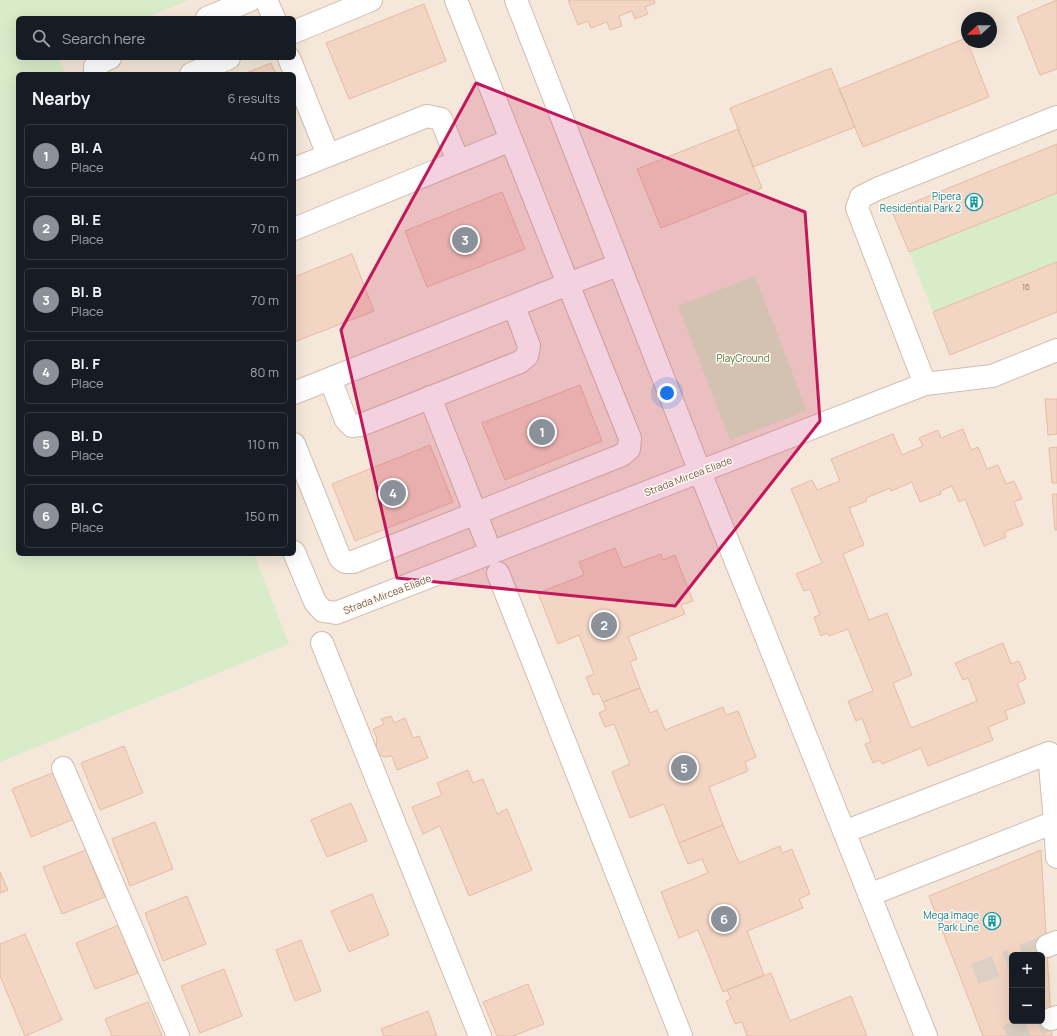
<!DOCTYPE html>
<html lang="en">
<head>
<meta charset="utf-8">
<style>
  body { margin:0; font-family:Manrope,sans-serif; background:#242831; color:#f1f3f6 }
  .controls { position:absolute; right:12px; bottom:12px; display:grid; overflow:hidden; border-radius:6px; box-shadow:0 4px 16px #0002 }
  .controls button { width:36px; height:36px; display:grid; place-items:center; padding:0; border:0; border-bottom:1px solid #363941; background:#171b24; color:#f1f3f6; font:20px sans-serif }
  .compass { position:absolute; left:961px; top:12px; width:36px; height:36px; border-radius:50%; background:#171b24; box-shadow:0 4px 16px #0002; rotate:249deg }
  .you { position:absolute; left:667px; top:393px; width:14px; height:14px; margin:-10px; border:3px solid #fff; border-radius:50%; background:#1a73e8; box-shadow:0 0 0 6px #1a73e833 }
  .badge { display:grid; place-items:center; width:26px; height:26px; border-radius:50%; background:#8c9099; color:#fff; font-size:13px; font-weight:700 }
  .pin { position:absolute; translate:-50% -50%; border:2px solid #fff; box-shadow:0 1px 4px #0006 }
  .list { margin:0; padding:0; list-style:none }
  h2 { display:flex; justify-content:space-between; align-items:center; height:52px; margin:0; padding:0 16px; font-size:17px }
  h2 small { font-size:13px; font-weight:400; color:#9ea1a6 }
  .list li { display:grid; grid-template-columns:26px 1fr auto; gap:12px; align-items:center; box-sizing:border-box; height:64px; margin:0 8px 8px; padding:0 8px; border:1px solid #363941; border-radius:6px }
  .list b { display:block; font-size:15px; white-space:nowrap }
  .list p { margin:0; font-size:13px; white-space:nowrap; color:#9ea1a6 }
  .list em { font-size:13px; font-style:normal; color:#9ea1a6 }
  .icon { flex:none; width:22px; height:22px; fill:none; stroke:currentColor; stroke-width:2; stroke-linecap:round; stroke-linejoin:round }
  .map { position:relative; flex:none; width:1057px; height:1036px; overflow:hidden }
  .search { position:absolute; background:#171b24; box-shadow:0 4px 16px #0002; left:16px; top:16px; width:280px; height:44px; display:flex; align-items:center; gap:10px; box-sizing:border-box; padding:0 14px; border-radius:6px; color:#9ea1a6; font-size:15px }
  .panel { position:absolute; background:#171b24; box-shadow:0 4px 16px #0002; left:16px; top:72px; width:280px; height:484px; border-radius:6px }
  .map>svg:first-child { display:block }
  .residential { fill:#f5e8da; fill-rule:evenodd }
  .green { fill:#d8ecc9 }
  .building { fill:#f3d5c3; stroke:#e6bba3; fill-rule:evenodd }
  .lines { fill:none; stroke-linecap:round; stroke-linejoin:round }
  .minor-tunnel { stroke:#dcd0c4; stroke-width:22; stroke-dasharray:22 11; stroke-linecap:butt }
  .minor-casing { stroke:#d1beb0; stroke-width:24 }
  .minor { stroke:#fff; stroke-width:22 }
  .marked { fill:#c2185b; fill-opacity:0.2; stroke:#c2185b; stroke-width:3; stroke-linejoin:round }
  .labels { text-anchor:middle; stroke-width:3; stroke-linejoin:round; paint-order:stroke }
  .number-label { font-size:8px; fill:#987a6a }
  .culture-label { font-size:10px; fill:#0d838f; stroke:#fffaf3; text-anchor:end }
  .park-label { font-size:10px; fill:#537a41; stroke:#fffaf3 }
  .street-label { font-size:10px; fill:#7a5c4d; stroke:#fffaf3 }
</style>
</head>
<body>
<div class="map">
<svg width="1057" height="1036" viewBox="0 0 1057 1036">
  <rect width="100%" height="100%" fill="#fdf6ec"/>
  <path class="residential" d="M0,0H1057V1036H0ZM18,18H294V58H18ZM967,18H991V42H967ZM18,74H294V554H18ZM1012,955H1042V1021H1012Z"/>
  <path class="green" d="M0,0H189L145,18H18V58H59L65,74H18V554H254L289,644L0,762Z
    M1057,193V262L933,312L909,252Z
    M755,276L807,411L730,440L678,306Z"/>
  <path class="building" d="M568,0H654L655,3L645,7L648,14L635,19L632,11L619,16L622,26L610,30L607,22L591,28L588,21L578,25Z
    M1057,0V69L1040,75L1017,17Z
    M424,4L446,61L349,99L326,43Z
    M966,38L989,97L863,147L839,89Z
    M271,63L276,74H244Z
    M831,68L855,127L753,167L730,108Z
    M738,129L762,188L661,228L637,169Z
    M1057,144V193L909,252L892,211Z
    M502,192L525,249L427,287L405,231Z
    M352,254L374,311L294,342V277Z
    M1057,262V312L950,355L933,312Z
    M580,385L602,441L505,480L482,423Z
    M1045,399H1057V434L1048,435Z
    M963,429L971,450L978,447L987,469L998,465L1006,484L1014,481L1022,499L1014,502L1023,525L1004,532L1006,537L984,546L965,499L959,502L952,486L940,491L941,494L920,502L912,482L891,491L890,488L866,498L867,501L849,508L864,545L843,554L869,620L887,613L912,675L893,683L911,728L977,701L968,678L963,680L955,663L1003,643L1011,664L1019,661L1026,679L1017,683L1025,703L1005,711L1008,719L988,727L993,740L928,766L921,748L882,764L880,760L873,763L865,744L871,742L862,718L856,721L848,701L873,691L848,629L829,636L827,633L821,636L814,617L820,615L810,589L804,591L796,574L822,563L791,489L812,480L817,490L840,481L831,459L893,434L902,455L923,446L919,438L938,430L941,438Z
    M430,445L453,502L355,541L332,484Z
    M1057,447V483H1052L1049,448Z
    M1052,494H1057V530H1055Z
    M615,548L623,568L661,554L663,560L675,555L693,601L681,605L685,614L628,637L637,659L630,662L640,688L603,702L599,693L593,695L586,677L594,674L579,635L558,644L538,593L584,575L579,562Z
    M640,688L650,713L657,710L665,730L723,707L726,715L738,711L756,757L745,762L748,771L709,787L723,825L679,843L664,804L630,818L612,772L630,764L614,724L605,727L599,713L606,710L603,702Z
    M391,716L394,723L405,718L413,738L419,736L428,758L397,770L392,756L384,757L379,754L376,748L377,738L373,729L384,724L381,719Z
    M124,746L143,793L100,810L81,763Z
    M468,770L473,783L483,779L497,814L507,809L532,870L469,896L440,826L423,834L412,807L442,795L437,783Z
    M55,772L74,819L31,837L12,789Z
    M351,803L367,841L327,857L311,820Z
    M155,822L173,869L130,886L112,839Z
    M723,825L739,863L780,846L782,853L792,849L810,894L799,899L803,908L747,931L764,975L723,992L698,930L679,938L661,892L708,873L702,859L688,864L679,843Z
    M86,850L105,897L62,914L43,867Z
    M1041,850L1052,1036H983L929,896ZM1012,955H1042V1021H1012Z
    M0,872L8,890L0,893Z
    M372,894L389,935L349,952L331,911Z
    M187,896L206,944L163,961L145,913Z
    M119,925L138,973L95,989L76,943Z
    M25,934L62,1020L25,1036L0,976V944Z
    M301,940L321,991L295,1001L276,950Z
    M224,969L242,1016L200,1033L181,986Z
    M771,973L790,1021L851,996L867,1036H747L742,1022L735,1024L726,1001L731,999L727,990Z
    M528,984L544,1024L513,1036H497L483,1002Z
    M148,1002L162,1036H112L105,1019Z
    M428,1011L437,1036H384L381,1029Z"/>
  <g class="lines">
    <path class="minor-tunnel" d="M1023,955L1047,946
      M975,974L1012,960
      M1007,1036L1051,1019"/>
    <defs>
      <path id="minor" d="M266,0L274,18
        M456,0L568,284L618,265
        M516,0L700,472L926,1036
        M207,18L250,0
        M294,32L371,0
        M289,58L328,155
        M95,74V67L103,61L110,58
        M191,74L229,58
        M294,169L427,116L441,119L458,161
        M294,229L511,140
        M330,379L346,420L352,426L361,425L520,362L527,356L529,346L514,306
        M925,384L857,208L861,197L877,189L1057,117
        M294,393L568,284L630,438L629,449L622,455L353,562H345L340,558L294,444
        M430,397L491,553
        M294,552L315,602L323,611L336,613L925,384L992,376L1057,350
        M498,573L681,1036
        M322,643L480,1036
        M63,768L178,1036
        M1055,822L1057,857
        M844,832L1049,753L1055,822L869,895
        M1047,946L1057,942
        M1051,1019L1057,1017"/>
    </defs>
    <use href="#minor" class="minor-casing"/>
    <use href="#minor" class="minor"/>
  </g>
  <path class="marked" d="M476,83L805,212L820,421L675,606L397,578L341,330Z"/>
  <defs>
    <symbol id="building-ring" viewBox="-11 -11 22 22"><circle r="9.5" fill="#fffaf3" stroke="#0f9aa8" stroke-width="1.5"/><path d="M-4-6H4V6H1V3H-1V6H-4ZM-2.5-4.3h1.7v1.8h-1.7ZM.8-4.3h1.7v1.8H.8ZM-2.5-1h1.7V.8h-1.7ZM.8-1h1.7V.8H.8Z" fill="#0f9aa8"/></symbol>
  </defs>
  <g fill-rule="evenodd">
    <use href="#building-ring" x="964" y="192" width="20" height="20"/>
    <use href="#building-ring" x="982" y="911" width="20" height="20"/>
  </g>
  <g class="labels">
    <g class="number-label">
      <text x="1026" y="290">16</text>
    </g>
    <g class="culture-label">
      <text x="961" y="200">Pipera<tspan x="961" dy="12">Residential Park 2</tspan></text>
      <text x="979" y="919">Mega Image<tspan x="979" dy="12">Park Line</tspan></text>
    </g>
    <g class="park-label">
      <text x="743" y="362">PlayGround</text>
    </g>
    <g class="street-label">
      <text transform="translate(688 476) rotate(-21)" y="4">Strada Mircea Eliade</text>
      <text transform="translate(387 594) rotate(-21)" y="4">Strada Mircea Eliade</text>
    </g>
  </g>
</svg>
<div class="controls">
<button>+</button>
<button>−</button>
</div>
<svg class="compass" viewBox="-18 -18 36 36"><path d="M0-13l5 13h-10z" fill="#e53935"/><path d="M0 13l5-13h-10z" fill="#9ea1a6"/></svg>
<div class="you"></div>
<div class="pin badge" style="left:542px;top:432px">1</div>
<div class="pin badge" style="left:604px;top:625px">2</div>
<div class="pin badge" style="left:465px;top:240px">3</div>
<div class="pin badge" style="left:393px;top:493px">4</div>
<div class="pin badge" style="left:684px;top:768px">5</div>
<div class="pin badge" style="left:724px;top:919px">6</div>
<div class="search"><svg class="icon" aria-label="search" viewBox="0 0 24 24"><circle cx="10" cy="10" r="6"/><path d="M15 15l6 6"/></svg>Search here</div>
<section class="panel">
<h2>Nearby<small>6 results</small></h2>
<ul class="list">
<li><span class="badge">1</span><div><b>Bl. A</b><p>Place</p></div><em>40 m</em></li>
<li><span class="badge">2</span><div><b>Bl. E</b><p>Place</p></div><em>70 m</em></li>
<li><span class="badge">3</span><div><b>Bl. B</b><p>Place</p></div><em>70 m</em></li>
<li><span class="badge">4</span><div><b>Bl. F</b><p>Place</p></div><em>80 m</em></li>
<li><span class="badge">5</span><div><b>Bl. D</b><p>Place</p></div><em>110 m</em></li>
<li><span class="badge">6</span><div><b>Bl. C</b><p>Place</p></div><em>150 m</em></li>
</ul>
</section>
</div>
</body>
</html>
